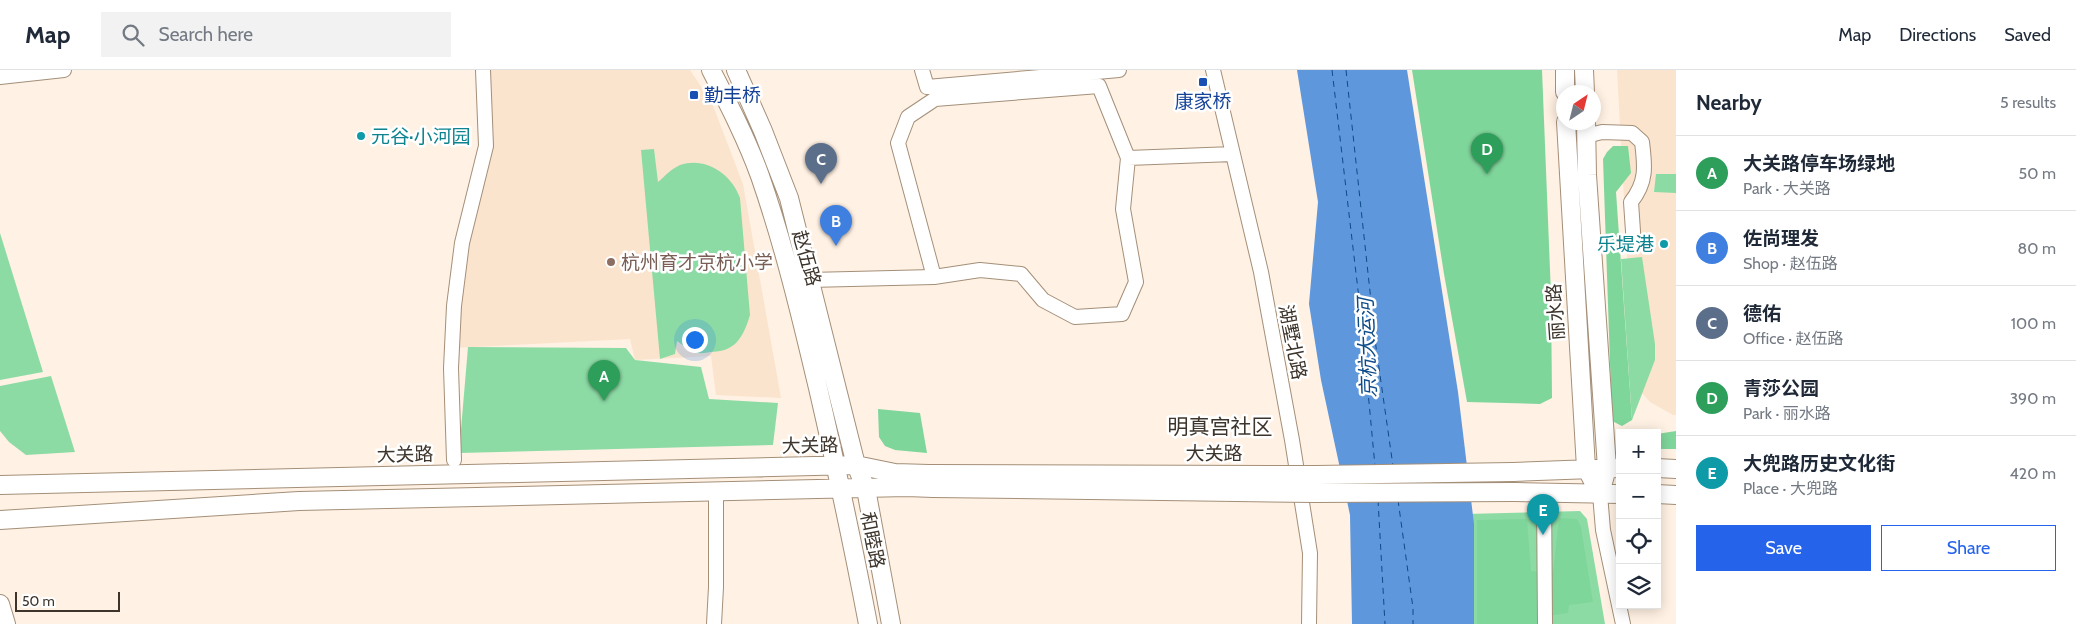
<!DOCTYPE html>
<html lang="en">
<head>
<meta charset="utf-8">
<style>
  body { margin:0; font-family:Cabin,"Noto Sans SC",sans-serif; background:#f2f2f3; color:#1f2937 }
  .controls { position:absolute; right:15px; bottom:15px; display:grid; overflow:hidden; border-radius:0px; box-shadow:0 2px 12px #0003 }
  .controls button { width:45px; height:45px; display:grid; place-items:center; padding:0; border:0; border-bottom:1px solid #e0e1e3; background:#fff; color:#1f2937; font:25px sans-serif }
  .compass { position:absolute; left:1556px; top:15px; width:45px; height:45px; border-radius:50%; background:#fff; box-shadow:0 2px 12px #0003; rotate:35deg }
  .scale { position:absolute; left:15px; bottom:12px; width:105px; box-sizing:border-box; padding-left:5px; border:2px solid #3d342b; border-top:0; font-size:14px; line-height:18px; white-space:nowrap; color:#3d342b; -webkit-text-stroke:4px #fff; paint-order:stroke }
  .you { position:absolute; left:694px; top:269px; width:18px; height:18px; margin:-12px; border:4px solid #fff; border-radius:50%; background:#1a73e8; box-shadow:0 0 0 8px #1a73e833 }
  .badge { display:grid; place-items:center; width:32px; height:32px; border-radius:50%; background:#2563eb; color:#fff; font-size:16px; font-weight:700 }
  .pin { position:absolute; translate:-50% -41px; filter:drop-shadow(0 1px 2px #0008) }
  .pin::after { content:''; position:absolute; top:26px; width:18px; height:15px; background:inherit; clip-path:polygon(0 0,100% 0,50% 100%) }
  .list { margin:0; padding:0; list-style:none }
  h2 { display:flex; justify-content:space-between; align-items:center; height:65px; margin:0; padding:0 20px; font-size:21px }
  h2 small { font-size:16px; font-weight:400; color:#747a83 }
  .list li { display:grid; grid-template-columns:32px 1fr auto; gap:15px; align-items:center; box-sizing:border-box; height:75px; padding:0 20px; border-top:1px solid #e0e1e3 }
  .list b { display:block; font-size:19px; white-space:nowrap }
  .list p { margin:0; font-size:16px; white-space:nowrap; color:#747a83 }
  .list em { font-size:16px; font-style:normal; color:#747a83 }
  .actions { display:flex; gap:10px; padding:15px 20px }
  .actions a { flex:1; padding:11px 0; border:1px solid #2563eb; border-radius:0px; text-align:center; font-size:18px; color:#2563eb }
  .actions .main { background:#2563eb; color:#fff }
  .icon { flex:none; width:28px; height:28px; fill:none; stroke:currentColor; stroke-width:2; stroke-linecap:round; stroke-linejoin:round }
  .map { position:relative; flex:none; width:1676px; height:554px; overflow:hidden }
  header { display:flex; align-items:center; gap:30px; box-sizing:border-box; height:70px; padding:0 25px; background:#fff; border-bottom:1px solid #e0e1e3 }
  header strong { font-size:24px }
  nav { display:flex; gap:28px; margin-inline-start:auto; font-size:18px }
  .search { width:350px; height:45px; background:#f2f2f3; display:flex; align-items:center; gap:12px; box-sizing:border-box; padding:0 18px; border-radius:0px; color:#747a83; font-size:19px }
  main { display:flex }
  aside { flex:1; background:#fff }
  .map>svg:first-child { display:block }
  .built { fill:#fbe4cd }
  .green { fill:#8cdba5 }
  .forest { fill:#7fd69b }
  .water { fill:#5e97dc }
  .lines { fill:none; stroke-linecap:round; stroke-linejoin:round }
  .ferry { stroke:#0e4b89; stroke-width:1; stroke-dasharray:6 5; stroke-linecap:butt }
  .minor-casing { stroke:#a48f79; stroke-width:16 }
  .major-casing { stroke:#a48f79; stroke-width:20 }
  .minor { stroke:#fff; stroke-width:14 }
  .major { stroke:#fff; stroke-width:18 }
  .major-bridge-casing { stroke:#a48f79; stroke-width:20; stroke-linecap:butt }
  .major-bridge { stroke:#fff; stroke-width:18 }
  .transit-dot { fill:#1a4fb4; stroke:#fff; stroke-width:2 }
  .culture-dot { fill:#0f9aa8; stroke:#fff; stroke-width:2 }
  .education-dot { fill:#8d6e63; stroke:#fff; stroke-width:2 }
  .labels { text-anchor:middle; stroke-width:5; stroke-linejoin:round; paint-order:stroke }
  .transit-label { font-size:19px; fill:#164399; stroke:#fff; text-anchor:start }
  .culture-label { font-size:19px; fill:#0d838f; stroke:#fff; text-anchor:start }
  .street-label { font-size:19px; fill:#3d342b; stroke:#fff }
  .education-label { font-size:19px; fill:#785e54; stroke:#fff; text-anchor:start }
  .water-label { font-size:20px; font-style:italic; fill:#0e4b89; stroke:#fff }
  .quarter-label { font-size:21px; fill:#3d342b; stroke:#fff }
</style>
</head>
<body>
<header>
<strong>Map</strong>
<div class="search"><svg class="icon" aria-label="search" viewBox="0 0 24 24"><circle cx="10" cy="10" r="6"/><path d="M15 15l6 6"/></svg>Search here</div>
<nav><a>Map</a><a>Directions</a><a>Saved</a></nav>
</header>
<main>
<div class="map">
<svg width="1676" height="554" viewBox="0 0 1676 554">
  <rect width="100%" height="100%" fill="#fff1e3"/>
  <path class="built" d="M487,0H690L712,33L743,114L781,328L716,325L711,286L635,290L630,269L454,278L485,28Z
    M1617,0H1676V345H1673L1650,332L1634,314Z"/>
  <path class="green" d="M654,79L658,112C665,106 671,99 680,95C705,86 732,104 740,128L750,245C743,268 735,282 710,282C705,283 699,284 694,282C688,280 683,275 677,271L675,284L660,289L641,80Z
    M1656,104H1676V123L1654,122Z
    M0,163L43,302L0,310Z
    M1642,187L1655,274V290L1632,350L1621,189Z
    M468,277L626,278L635,290L701,297L709,329L778,333L773,375L459,383Z
    M51,306L75,382L26,385L9,372L0,361V316Z
    M1580,441L1587,449L1605,554H1466V444Z"/>
  <path class="forest" d="M1412,0H1542L1551,225L1552,328L1540,334L1467,332L1444,204Z
    M1613,76H1628L1631,103L1616,122L1632,350L1622,356L1612,351L1603,89L1607,82Z
    M878,339L920,343L927,383L895,380L885,376L879,367Z
    M1676,361V379H1658L1657,364Z
    M1559,448L1577,449L1581,457L1593,532L1569,535L1568,543L1541,547V554H1477V450L1527,449L1531,501L1553,502Z"/>
  <path class="water" d="M1297,0H1407L1458,322L1474,454V554H1352L1350,445L1321,310L1309,234L1318,132Z"/>
  <g class="lines">
    <path class="ferry" d="M1332,0L1360,237L1375,396
      M1346,0L1376,277L1393,396
      M1378,430L1385,554
      M1398,430L1413,538V554"/>
    <defs>
      <path id="minor" d="M922,0L927,17L1119,0
        M1213,0L1261,202L1292,370L1310,483L1309,554
        M0,7L64,0
        M1586,66L1602,62L1632,63L1642,72C1645,96 1647,112 1631,132L1634,176
        M1128,88L1233,84
        M809,210L934,207L980,200L1021,204L1043,230L1075,247L1122,244L1136,212L1123,139L1128,88L1099,16L935,29L908,47L898,73L934,207
        M454,390L451,298L454,236L462,173L486,76L483,0
        M1544,422L1545,554
        M1600,424L1603,460L1623,554
        M714,554L716,517V422"/>
      <path id="major" d="M711,0C729,35 747,70 760,106C784,175 801,246 818,318C836,396 853,475 868,554
        M736,0L763,61L789,128L856,395L866,419L891,554
        M1565,0V22
        M1584,0L1585,22
        M1566,52L1586,398L1600,424
        M1586,52L1587,105L1607,398L1600,424
        M1657,398L1676,399
        M1513,402L1620,398
        M0,415L856,395L895,403L929,404
        M1515,422L1620,424
        M1657,424L1676,425
        M0,450L299,431L907,417L933,418
        M0,534L6,554"/>
    </defs>
    <use href="#minor" class="minor-casing"/>
    <use href="#major" class="major-casing"/>
    <use href="#minor" class="minor"/>
    <use href="#major" class="major"/>
    <defs>
      <path id="major-bridge" d="M929,404L1316,405L1513,402
        M933,418L1313,423L1515,422"/>
    </defs>
    <use href="#major-bridge" class="major-bridge-casing"/>
    <use href="#major-bridge" class="major-bridge"/>
  </g>
  <g class="transit-dot">
    <rect x="1198" y="7" width="10" height="10" rx="2.5"/>
    <rect x="689" y="20" width="10" height="10" rx="2.5"/>
  </g>
  <g class="culture-dot">
    <circle cx="361" cy="66" r="5"/>
    <circle cx="1664" cy="174" r="5"/>
  </g>
  <circle class="education-dot" cx="611" cy="192" r="5"/>
  <g class="labels">
    <g class="transit-label">
      <text x="704" y="32">勤丰桥</text>
      <text x="1203" y="38" text-anchor="middle">康家桥</text>
    </g>
    <g class="culture-label">
      <text x="371" y="73">元谷·小河园</text>
      <text x="1654" y="181" text-anchor="end">乐堤港</text>
    </g>
    <g class="street-label">
      <text transform="translate(807 188) rotate(74)" y="7">赵伍路</text>
      <text transform="translate(1555 242) rotate(-94)" y="7">丽水路</text>
      <text transform="translate(1293 272) rotate(79)" y="7">湖墅北路</text>
      <text transform="translate(810 375) rotate(-1)" y="7">大关路</text>
      <text x="1214" y="390">大关路</text>
      <text transform="translate(405 384) rotate(-1)" y="7">大关路</text>
      <text transform="translate(873 470) rotate(79)" y="7">和睦路</text>
    </g>
    <g class="education-label">
      <text x="621" y="199">杭州育才京杭小学</text>
    </g>
    <g class="water-label">
      <text transform="translate(1367 278) rotate(-92)" y="7">京杭大运河</text>
    </g>
    <g class="quarter-label">
      <text x="1220" y="364">明真宫社区</text>
    </g>
  </g>
</svg>
<div class="controls">
<button>+</button>
<button>−</button>
<button><svg class="icon" aria-label="locate" viewBox="0 0 24 24"><circle cx="12" cy="12" r="6"/><path d="M12 2v4M12 18v4M2 12h4M18 12h4"/></svg></button>
<button><svg class="icon" aria-label="layers" viewBox="0 0 24 24"><path d="M12 4l9 5-9 5-9-5zM3 14l9 5 9-5"/></svg></button>
</div>
<svg class="compass" viewBox="-18 -18 36 36"><path d="M0-13l5 13h-10z" fill="#e53935"/><path d="M0 13l5-13h-10z" fill="#747a83"/></svg>
<div class="scale">50 m</div>
<div class="you"></div>
<div class="pin badge" style="left:604px;top:331px;background:#2e9e5b">A</div>
<div class="pin badge" style="left:836px;top:176px;background:#3f7fe0">B</div>
<div class="pin badge" style="left:821px;top:114px;background:#5c6f8a">C</div>
<div class="pin badge" style="left:1487px;top:104px;background:#2e9e5b">D</div>
<div class="pin badge" style="left:1543px;top:465px;background:#0f9aa8">E</div>
</div>
<aside>
<h2>Nearby<small>5 results</small></h2>
<ul class="list">
<li><span class="badge" style="background:#2e9e5b">A</span><div><b>大关路停车场绿地</b><p>Park · 大关路</p></div><em>50 m</em></li>
<li><span class="badge" style="background:#3f7fe0">B</span><div><b>佐尚理发</b><p>Shop · 赵伍路</p></div><em>80 m</em></li>
<li><span class="badge" style="background:#5c6f8a">C</span><div><b>德佑</b><p>Office · 赵伍路</p></div><em>100 m</em></li>
<li><span class="badge" style="background:#2e9e5b">D</span><div><b>青莎公园</b><p>Park · 丽水路</p></div><em>390 m</em></li>
<li><span class="badge" style="background:#0f9aa8">E</span><div><b>大兜路历史文化街</b><p>Place · 大兜路</p></div><em>420 m</em></li>
</ul>
<div class="actions"><a class="main">Save</a><a>Share</a></div>
</aside>
</main>
</body>
</html>
